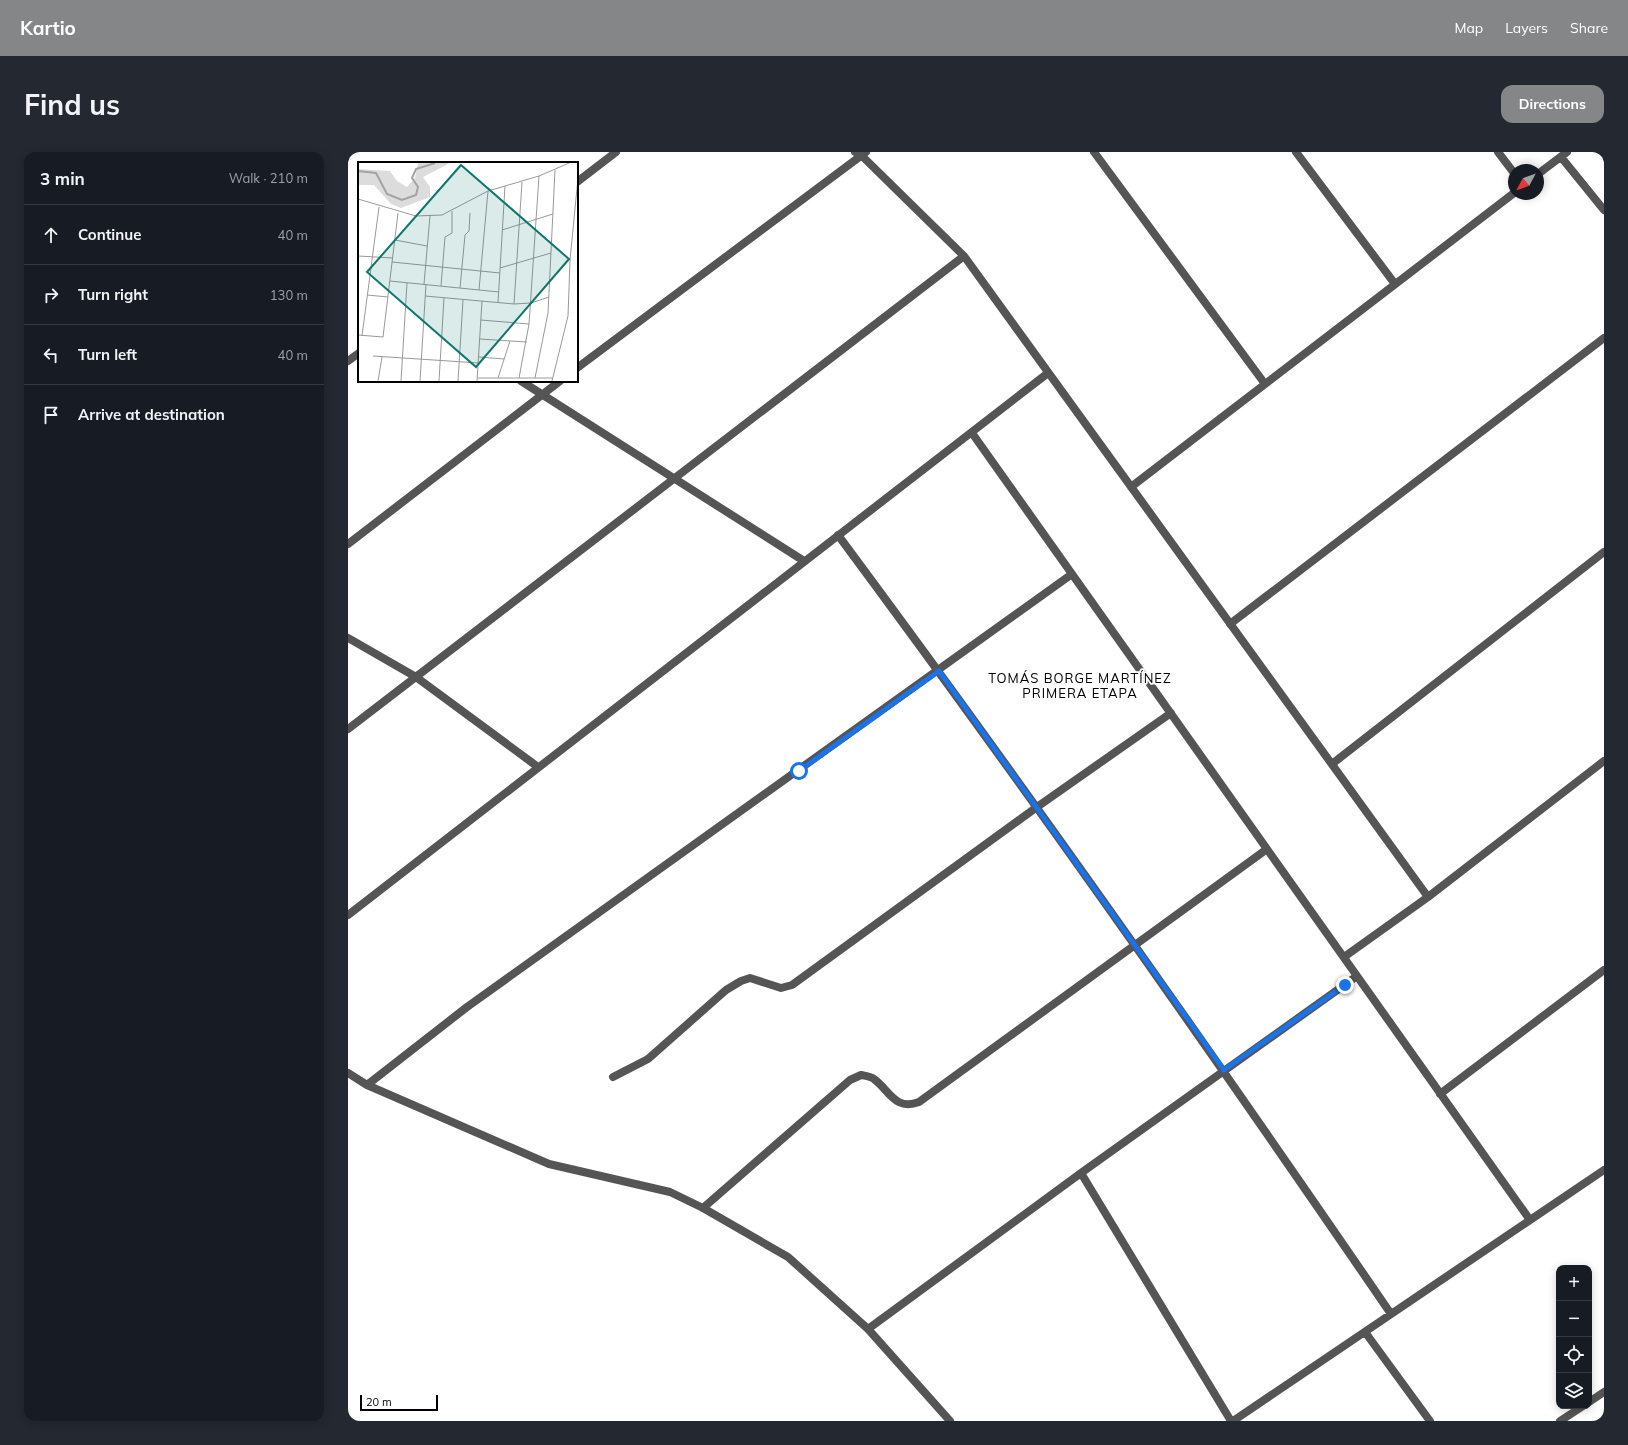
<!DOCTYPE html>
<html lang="en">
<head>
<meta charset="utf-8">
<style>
  body { margin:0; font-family:Mulish,sans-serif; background:#242831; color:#f1f3f6 }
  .controls { position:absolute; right:12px; bottom:12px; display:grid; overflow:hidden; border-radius:8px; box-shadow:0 2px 10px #0003 }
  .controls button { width:36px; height:36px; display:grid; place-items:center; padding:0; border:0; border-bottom:1px solid #363941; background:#171b24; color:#f1f3f6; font:20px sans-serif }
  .compass { position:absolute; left:1160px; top:12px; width:36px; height:36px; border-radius:50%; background:#171b24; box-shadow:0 2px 10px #0003; rotate:229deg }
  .scale { position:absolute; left:12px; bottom:10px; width:78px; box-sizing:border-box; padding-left:4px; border:2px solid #000; border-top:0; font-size:11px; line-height:14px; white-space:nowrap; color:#000; -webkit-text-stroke:3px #fff; paint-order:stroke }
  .stop { position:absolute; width:12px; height:12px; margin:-9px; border:3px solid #1a73e8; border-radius:50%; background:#fff }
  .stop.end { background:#1a73e8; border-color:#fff; box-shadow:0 1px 4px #0008 }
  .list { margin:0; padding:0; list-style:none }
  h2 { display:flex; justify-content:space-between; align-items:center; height:52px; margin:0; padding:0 16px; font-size:17px }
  h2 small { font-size:13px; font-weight:400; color:#9ea1a6 }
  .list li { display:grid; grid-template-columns:26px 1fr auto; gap:12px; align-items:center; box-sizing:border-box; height:60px; padding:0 16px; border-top:1px solid #363941 }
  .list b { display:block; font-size:15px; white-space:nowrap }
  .list em { font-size:13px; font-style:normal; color:#9ea1a6 }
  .icon { flex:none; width:22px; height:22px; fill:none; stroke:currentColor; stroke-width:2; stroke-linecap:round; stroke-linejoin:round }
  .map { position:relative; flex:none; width:1256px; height:1269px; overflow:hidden; border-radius:12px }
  header { display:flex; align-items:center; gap:24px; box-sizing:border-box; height:56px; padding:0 20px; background:#858687; color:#fff }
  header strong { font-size:19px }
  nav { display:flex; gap:22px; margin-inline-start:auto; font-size:14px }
  .intro { display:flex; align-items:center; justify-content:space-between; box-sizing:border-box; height:96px; padding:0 24px }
  h1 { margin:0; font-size:28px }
  .button { padding:10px 18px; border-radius:12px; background:#858687; color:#fff; font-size:14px; font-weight:700 }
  main { display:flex; gap:24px; padding:0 24px }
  aside { flex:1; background:#171b24; border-radius:12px; box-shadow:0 2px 10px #0003 }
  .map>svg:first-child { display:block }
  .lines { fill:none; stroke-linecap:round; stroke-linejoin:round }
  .minor { stroke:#555; stroke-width:8 }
  .route { stroke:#1a73e8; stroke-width:5 }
  .labels { text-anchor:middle; stroke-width:3.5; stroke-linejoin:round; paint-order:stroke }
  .quarter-label { font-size:13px; letter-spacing:1px; fill:#000; stroke:#fff }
  .inset-river { fill:none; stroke:#a3a3a3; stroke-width:2 }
  .inset-road { fill:none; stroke:#999; stroke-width:1 }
  .view { fill:#0f766e; fill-opacity:0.15; stroke:#0f766e; stroke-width:2 }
  .inset-edge { fill:none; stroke:#000; stroke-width:2 }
</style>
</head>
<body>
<header>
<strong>Kartio</strong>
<nav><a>Map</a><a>Layers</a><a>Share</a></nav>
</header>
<div class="intro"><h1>Find us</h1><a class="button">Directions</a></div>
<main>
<aside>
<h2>3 min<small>Walk · 210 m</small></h2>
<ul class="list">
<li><svg class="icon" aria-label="ahead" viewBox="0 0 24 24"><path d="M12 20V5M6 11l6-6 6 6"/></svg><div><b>Continue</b></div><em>40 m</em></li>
<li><svg class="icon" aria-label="right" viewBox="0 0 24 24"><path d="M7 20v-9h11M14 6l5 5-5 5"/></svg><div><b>Turn right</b></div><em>130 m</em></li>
<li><svg class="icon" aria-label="left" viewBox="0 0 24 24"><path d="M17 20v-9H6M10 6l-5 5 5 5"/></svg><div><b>Turn left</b></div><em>40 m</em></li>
<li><svg class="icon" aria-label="arrive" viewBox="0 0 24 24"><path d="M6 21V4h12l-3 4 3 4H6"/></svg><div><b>Arrive at destination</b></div></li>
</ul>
</aside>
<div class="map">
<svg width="1256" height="1269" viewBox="0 0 1256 1269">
  <rect width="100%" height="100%" fill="#fff"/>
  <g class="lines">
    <path class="minor" d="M507,0L513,3L616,104L1080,745
      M746,0L917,232
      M948,0L1047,132
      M1150,0L1166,21
      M1213,5L1256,58
      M1190,22L1219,0
      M229,30L268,0
      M0,209L11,201
      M229,216L518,0
      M173,229L456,409
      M624,281L1182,1068
      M783,335L1166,41
      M490,383C680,639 863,899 1043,1162
      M0,392L212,229
      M882,472L1256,186
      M0,486L68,525L190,615
      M0,577L616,104
      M984,612L1256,400
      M0,763L700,221
      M996,805L1080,745L1256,609
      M0,921L19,933L201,1012L322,1040L355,1056L440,1105L520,1177L602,1269
      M265,925L300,907L378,838L393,829L402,826L433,836L444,833L689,655L823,561
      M19,933L119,855L724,422
      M1092,942L1256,818
      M733,1021L883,1269
      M355,1056L502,928L513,923C517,924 522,924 526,927C542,939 547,959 571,950L919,697
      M520,1177L733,1021L1009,824
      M1017,1180L1082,1269
      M1241,1250L1256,1240
      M885,1269L1256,1018
      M1212,1269L1235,1254"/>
  </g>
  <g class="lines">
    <path class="route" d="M451,619L591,519L876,918L997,833"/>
  </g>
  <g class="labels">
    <g class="quarter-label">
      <text x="732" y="531">TOMÁS BORGE MARTÍNEZ<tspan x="732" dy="15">PRIMERA ETAPA</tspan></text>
    </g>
  </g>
  <g transform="translate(10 10)">
    <rect width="220" height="220" fill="#fff"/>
    <path d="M60,1H92L65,15L72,25V35L43,46L33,42L16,23H0V7L32,9L39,19L49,25L57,16Z" fill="#dcdcdc"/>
    <path class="inset-river" d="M0,9L18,11L29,32L44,38L58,33L60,25L54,16L58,7L77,1"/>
    <path class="inset-road" d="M0,37L58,54L84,53L130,29L181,14L211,1M144,68L195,52M37,78L69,84M0,94L35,96M34,100L142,111M142,106L193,91M32,119L141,130M66,122L72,54M83,124L87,75L94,71V49M102,126L107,73L111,69L112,51M121,128L130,29M9,133L30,135M67,134L156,142L173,141L191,135M140,141L147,24M156,142L164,20M123,158L171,162M0,173L25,175L40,51M4,174L21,45M122,177L169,180M15,194L121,201M121,195L146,197M120,216H195M140,216L152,179M161,216L171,162L181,14M177,216L190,151L197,8M20,219L24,195M43,219L49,121M62,219L68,122M81,219L86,136M100,219L105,138M119,219L124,139M194,219L210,154L212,98L220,16"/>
    <path class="view" d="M103,3L211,97L118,205L9,110Z"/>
    <rect width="220" height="220" class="inset-edge"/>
  </g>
</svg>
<div class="controls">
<button>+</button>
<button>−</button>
<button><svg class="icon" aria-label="locate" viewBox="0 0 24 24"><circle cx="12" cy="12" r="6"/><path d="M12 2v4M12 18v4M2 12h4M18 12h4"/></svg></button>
<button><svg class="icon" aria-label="layers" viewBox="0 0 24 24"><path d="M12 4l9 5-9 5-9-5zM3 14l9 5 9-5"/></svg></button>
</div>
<svg class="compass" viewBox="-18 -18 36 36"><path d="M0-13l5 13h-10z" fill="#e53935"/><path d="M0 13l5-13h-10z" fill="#9ea1a6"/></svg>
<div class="scale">20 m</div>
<div class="stop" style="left:451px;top:619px"></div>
<div class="stop end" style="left:997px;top:833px"></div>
</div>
</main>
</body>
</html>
